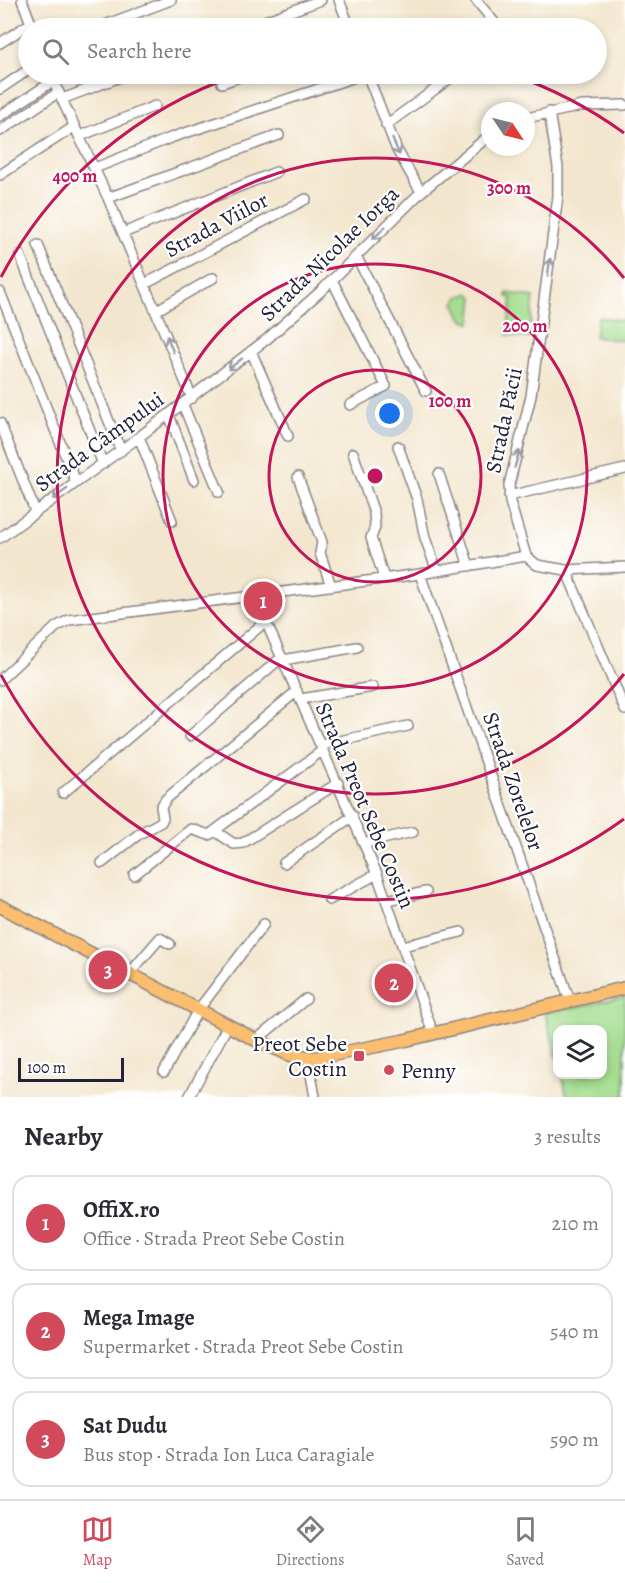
<!DOCTYPE html>
<html lang="en">
<head>
<meta charset="utf-8">
<style>
  body { margin:0; font-family:Alegreya,serif; background:#f2f2f3; color:#2b2b33 }
  .controls { position:absolute; right:18px; bottom:18px; display:grid; overflow:hidden; border-radius:12px; box-shadow:0 3px 9px #0003 }
  .controls button { width:54px; height:54px; display:grid; place-items:center; padding:0; border:0; border-bottom:2px solid #e1e1e2; background:#fff; color:#2b2b33; font:30px sans-serif }
  .compass { position:absolute; left:481px; top:102px; width:54px; height:54px; border-radius:50%; background:#fff; box-shadow:0 3px 9px #0003; rotate:125deg }
  .scale { position:absolute; left:18px; bottom:15px; width:106px; box-sizing:border-box; padding-left:6px; border:3px solid #22223b; border-top:0; font-size:16px; line-height:21px; white-space:nowrap; color:#22223b; -webkit-text-stroke:4px #fff; paint-order:stroke }
  .you { position:absolute; left:390px; top:414px; width:21px; height:21px; margin:-15px; border:4px solid #fff; border-radius:50%; background:#1a73e8; box-shadow:0 0 0 9px #1a73e833 }
  .badge { display:grid; place-items:center; width:39px; height:39px; border-radius:50%; background:#d1495b; color:#fff; font-size:20px; font-weight:700 }
  .pin { position:absolute; translate:-50% -50%; border:3px solid #fff; box-shadow:0 2px 6px #0006 }
  .list { margin:0; padding:0; list-style:none }
  h2 { display:flex; justify-content:space-between; align-items:center; height:78px; margin:0; padding:0 24px; font-size:26px }
  h2 small { font-size:20px; font-weight:400; color:#7c7c81 }
  .list li { display:grid; grid-template-columns:39px 1fr auto; gap:18px; align-items:center; box-sizing:border-box; height:96px; margin:0 12px 12px; padding:0 12px; border:2px solid #e1e1e2; border-radius:18px }
  .list b { display:block; font-size:22px; white-space:nowrap }
  .list p { margin:0; font-size:20px; white-space:nowrap; color:#7c7c81 }
  .list em { font-size:20px; font-style:normal; color:#7c7c81 }
  .icon { flex:none; width:33px; height:33px; fill:none; stroke:currentColor; stroke-width:2; stroke-linecap:round; stroke-linejoin:round }
  .map { position:relative; flex:none; width:625px; height:1097px; overflow:hidden }
  .search { position:absolute; background:#fff; box-shadow:0 3px 9px #0003; left:18px; right:18px; top:18px; height:66px; display:flex; align-items:center; gap:15px; box-sizing:border-box; padding:0 21px; border-radius:33px; color:#7c7c81; font-size:22px }
  .sheet { height:402px; background:#fff }
  nav { display:flex; justify-content:space-around; align-items:center; box-sizing:border-box; height:84px; border-top:2px solid #e1e1e2; background:#fff; font-size:16px; color:#7c7c81 }
  nav a { display:grid; justify-items:center; gap:3px }
  nav .on { color:#d1495b }
  .map>svg:first-child { display:block }
  .green { fill:#a4dd8f; stroke:#638065; stroke-width:1.5 }
  .lines { fill:none; stroke-linecap:round; stroke-linejoin:round }
  .minor-casing { stroke:#8a8484; stroke-width:12 }
  .major-casing { stroke:#8a8484; stroke-width:15 }
  .minor { stroke:#fff; stroke-width:9 }
  .major { stroke:#fbbd6e; stroke-width:12 }
  .oneway { stroke:#9c9ca7 }
  .ring { fill:none; stroke:#c2185b; stroke-width:3 }
  .poi-dot { fill:#d1495b; stroke:#fff; stroke-width:2 }
  .labels { text-anchor:middle; stroke-width:4.5; stroke-linejoin:round; paint-order:stroke }
  .street-label { font-size:22px; fill:#22223b; stroke:#fff }
  .poi-label { font-size:22px; fill:#22223b; stroke:#fff; text-anchor:end }
  .centre { fill:#c2185b; stroke:#fff; stroke-width:3 }
  .ring-label { font-size:18px; text-anchor:middle; font-weight:bold; fill:#c2185b; stroke:#fff; stroke-width:4.5; stroke-linejoin:round; paint-order:stroke }
</style>
</head>
<body>
<div class="map">
<svg width="625" height="1097" viewBox="0 0 625 1097">
  <rect width="100%" height="100%" fill="#fff"/>
  <filter id="ink" filterUnits="userSpaceOnUse"><feTurbulence type="fractalNoise" baseFrequency=".0167" numOctaves="2"/><feDisplacementMap in="SourceGraphic" scale="12" xChannelSelector="R" yChannelSelector="G"/><feConvolveMatrix kernelMatrix="1 2 1 2 8 2 1 2 1" color-interpolation-filters="sRGB"/></filter>
  <filter id="wash" filterUnits="userSpaceOnUse"><feTurbulence type="fractalNoise" baseFrequency=".008" numOctaves="4" result="noise"/><feDisplacementMap in="SourceGraphic" scale="24" xChannelSelector="R" yChannelSelector="G"/><feGaussianBlur stdDeviation="1.35" result="paint"/><feColorMatrix in="noise" values="0 0 0 0 0 0 0 0 0 0 0 0 0 0 0 0 0 1.4 0 .05"/><feComposite in="paint" operator="in"/></filter>
  <g filter="url(#wash)">
    <rect width="100%" height="100%" fill="#f3e6ce"/>
    <path class="green" d="M469,293L474,298L471,323L462,319L454,303L458,297Z
      M507,293L534,297L529,338L507,335L512,298L507,297Z
      M598,317L625,321V341L595,337Z
      M625,997V1097H567L562,1075L602,1074V1030H558L557,1059L545,1013Z"/>
  </g>
  <g filter="url(#ink)">
    <g class="lines">
      <defs>
        <path id="minor" d="M22,0L32,26
          M339,0L350,28
          M476,0L499,28
          M97,28L171,0
          M246,28L321,0
          M0,43L31,23
          M50,74L108,198L192,398
          M367,74L397,150L421,192
          M222,83L247,74
          M0,89L28,70
          M62,99L128,74
          M549,112L558,167V196L531,396L509,485L510,502L526,556L537,565L566,570L625,567
          M0,116L53,81
          M526,118L582,106L625,105
          M386,125L456,74
          M0,131L59,92
          M80,136L155,106
          M95,168L173,137L364,74
          M0,175L75,126
          M108,198L279,135
          M123,233L276,172
          M38,245L121,451
          M20,255L103,464
          M356,256L426,391
          M332,280L386,386L350,405
          M145,284L306,199
          M0,292L76,482
          M157,310L213,278
          M251,351L288,436
          M183,405L219,492
          M169,415L194,480
          M0,423L35,511
          M139,437L172,521
          M398,446L417,499L425,538L437,571
          M353,453L374,513L375,527L371,538L384,578
          M439,474L469,566
          M298,477L322,542L320,553L331,586
          M509,496L625,469
          M0,538L139,437L267,339L322,290L421,192L490,135
          M566,570L625,710
          M420,574L570,1001
          M255,597L377,874L433,1033
          M283,660L357,647
          M0,680L56,627L69,620L420,574L526,556
          M301,699L373,687
          M190,736L282,657
          M321,745L408,726
          M63,793L266,621
          M215,831L234,844L243,843L338,783
          M365,843L413,832
          M102,863L139,834L161,822L163,818L161,807L166,799L297,691
          M284,863L353,816
          M134,875L191,829L209,835L323,750
          M329,900L377,874
          M387,900L426,892
          M403,946L461,932
          M129,974L160,938L170,944
          M256,1040L306,999
          M308,1058L315,1097
          M164,1072L198,1010L264,924
          M189,1097L228,1025"/>
        <path id="major" d="M0,906L256,1040L291,1055L316,1058L402,1041L625,988"/>
      </defs>
      <use href="#minor" class="minor-casing"/>
      <use href="#major" class="major-casing"/>
      <use href="#minor" class="minor"/>
      <use href="#major" class="major"/>
    </g>
    <defs><path id="oneway-shaft" d="M-6 0H5M1.5-3L5.5 0L1.5 3" fill="none" stroke-width="1.6" stroke-linecap="round" stroke-linejoin="round" transform="scale(1.5)"/></defs>
    <g class="oneway">
      <use href="#oneway-shaft" transform="translate(396 147) rotate(66)"/>
      <use href="#oneway-shaft" transform="translate(379 233) rotate(135)"/>
      <use href="#oneway-shaft" transform="translate(549 267) rotate(-82)"/>
      <use href="#oneway-shaft" transform="translate(170 344) rotate(-112)"/>
      <use href="#oneway-shaft" transform="translate(235 364) rotate(142)"/>
      <use href="#oneway-shaft" transform="translate(517 459) rotate(-74)"/>
      <use href="#oneway-shaft" transform="translate(60 494) rotate(145)"/>
    </g>
  </g>
  <g class="ring">
    <circle cx="375" cy="476" r="106"/>
    <circle cx="375" cy="476" r="212"/>
    <path d="M624 674A318 318 0 1 1 624 278"/>
    <path d="M624 819A424 424 0 0 1 1 675M1 277A424 424 0 0 1 240 74M510 74A424 424 0 0 1 624 133"/>
  </g>
  <g class="poi-dot">
    <rect x="353" y="1050" width="12" height="12" rx="3"/>
    <circle cx="389" cy="1070" r="6"/>
  </g>
  <g class="labels">
    <g class="street-label">
      <text transform="translate(216 224) rotate(-28)" y="8">Strada Viilor</text>
      <text transform="translate(329 253) rotate(-44)" y="8">Strada Nicolae Iorga</text>
      <text transform="translate(503 420) rotate(-78)" y="8">Strada Păcii</text>
      <text transform="translate(99 441) rotate(-36)" y="8">Strada Câmpului</text>
      <text transform="translate(514 781) rotate(71)" y="8">Strada Zorelelor</text>
      <text transform="translate(366 805) rotate(67)" y="8">Strada Preot Sebe Costin</text>
    </g>
    <g class="poi-label">
      <text x="347" y="1051">Preot Sebe<tspan x="347" dy="25">Costin</tspan></text>
      <text x="401" y="1078" text-anchor="start">Penny</text>
    </g>
  </g>
  <circle cx="375" cy="476" r="9" class="centre"/>
  <g class="ring-label">
    <text x="75" y="182">400 m</text>
    <text x="509" y="194">300 m</text>
    <text x="525" y="332">200 m</text>
    <text x="450" y="407">100 m</text>
  </g>
</svg>
<div class="controls">
<button><svg class="icon" aria-label="layers" viewBox="0 0 24 24"><path d="M12 4l9 5-9 5-9-5zM3 14l9 5 9-5"/></svg></button>
</div>
<svg class="compass" viewBox="-18 -18 36 36"><path d="M0-13l5 13h-10z" fill="#e53935"/><path d="M0 13l5-13h-10z" fill="#7c7c81"/></svg>
<div class="scale">100 m</div>
<div class="you"></div>
<div class="pin badge" style="left:263px;top:601px">1</div>
<div class="pin badge" style="left:394px;top:983px">2</div>
<div class="pin badge" style="left:108px;top:970px">3</div>
<div class="search"><svg class="icon" aria-label="search" viewBox="0 0 24 24"><circle cx="10" cy="10" r="6"/><path d="M15 15l6 6"/></svg>Search here</div>
</div>
<section class="sheet">
<h2>Nearby<small>3 results</small></h2>
<ul class="list">
<li><span class="badge">1</span><div><b>OffiX.ro</b><p>Office · Strada Preot Sebe Costin</p></div><em>210 m</em></li>
<li><span class="badge">2</span><div><b>Mega Image</b><p>Supermarket · Strada Preot Sebe Costin</p></div><em>540 m</em></li>
<li><span class="badge">3</span><div><b>Sat Dudu</b><p>Bus stop · Strada Ion Luca Caragiale</p></div><em>590 m</em></li>
</ul>
</section>
<nav>
<a class="on"><svg class="icon" aria-label="map" viewBox="0 0 24 24"><path d="M3 6l6-2 6 2 6-2v14l-6 2-6-2-6 2zM9 4v14M15 6v14"/></svg>Map</a>
<a><svg class="icon" aria-label="directions" viewBox="0 0 24 24"><path d="M12 3l9 9-9 9-9-9zM9 14v-3h6M13 9l2 2-2 2"/></svg>Directions</a>
<a><svg class="icon" aria-label="saved" viewBox="0 0 24 24"><path d="M7 4h10v16l-5-4-5 4z"/></svg>Saved</a>
</nav>
</body>
</html>
